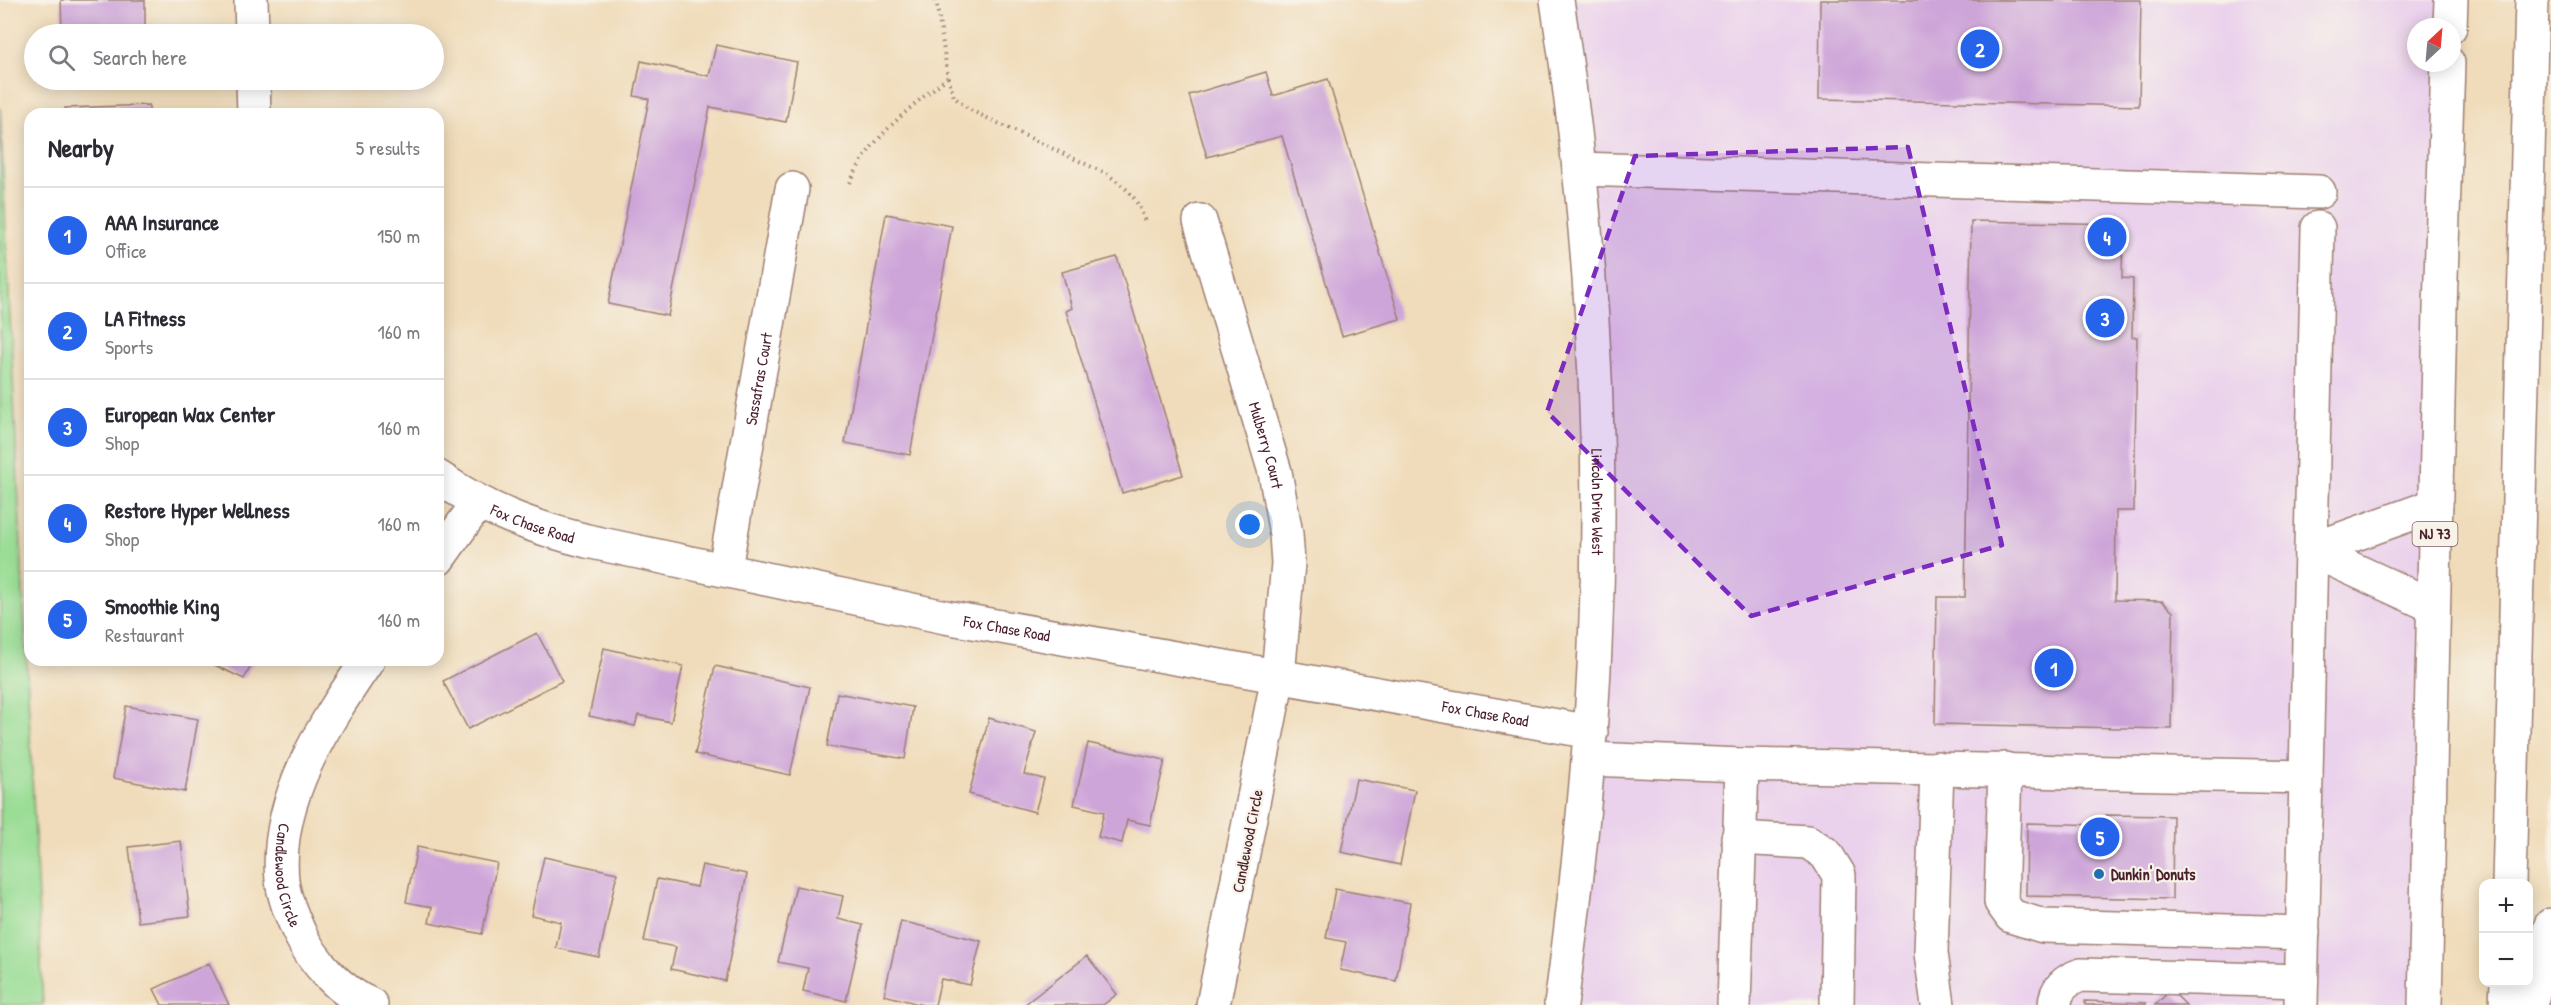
<!DOCTYPE html>
<html lang="en">
<head>
<meta charset="utf-8">
<style>
  body { margin:0; font-family:"Patrick Hand",sans-serif; background:#f7f7f7; color:#2b2b33 }
  .controls { position:absolute; right:18px; bottom:18px; display:grid; overflow:hidden; border-radius:12px; box-shadow:0 3px 15px #0003 }
  .controls button { width:54px; height:54px; display:grid; place-items:center; padding:0; border:0; border-bottom:2px solid #e1e1e2; background:#fff; color:#2b2b33; font:30px sans-serif }
  .compass { position:absolute; left:2407px; top:18px; width:54px; height:54px; border-radius:50%; background:#fff; box-shadow:0 3px 15px #0003; rotate:26deg }
  .you { position:absolute; left:1250px; top:525px; width:21px; height:21px; margin:-15px; border:4px solid #fff; border-radius:50%; background:#1a73e8; box-shadow:0 0 0 9px #1a73e833 }
  .badge { display:grid; place-items:center; width:39px; height:39px; border-radius:50%; background:#2563eb; color:#fff; font-size:20px; font-weight:700 }
  .pin { position:absolute; translate:-50% -50%; border:3px solid #fff; box-shadow:0 2px 6px #0006 }
  .list { margin:0; padding:0; list-style:none }
  h2 { display:flex; justify-content:space-between; align-items:center; height:78px; margin:0; padding:0 24px; font-size:26px }
  h2 small { font-size:20px; font-weight:400; color:#7c7c81 }
  .list li { display:grid; grid-template-columns:39px 1fr auto; gap:18px; align-items:center; box-sizing:border-box; height:96px; padding:0 24px; border-top:2px solid #e1e1e2 }
  .list b { display:block; font-size:22px; white-space:nowrap }
  .list p { margin:0; font-size:20px; white-space:nowrap; color:#7c7c81 }
  .list em { font-size:20px; font-style:normal; color:#7c7c81 }
  .icon { flex:none; width:33px; height:33px; fill:none; stroke:currentColor; stroke-width:2; stroke-linecap:round; stroke-linejoin:round }
  .map { position:relative; flex:none; width:2551px; height:1005px; overflow:hidden }
  .search { position:absolute; background:#fff; box-shadow:0 3px 15px #0003; left:24px; top:24px; width:420px; height:66px; display:flex; align-items:center; gap:15px; box-sizing:border-box; padding:0 21px; border-radius:33px; color:#7c7c81; font-size:22px }
  .panel { position:absolute; background:#fff; box-shadow:0 3px 15px #0003; left:24px; top:108px; width:420px; height:558px; border-radius:18px }
  .map>svg:first-child { display:block }
  .built { fill:#ead1ec }
  .green { fill:#9add95; stroke:#727e60; stroke-width:1.5 }
  .building { fill:#cea5d9 }
  .lines { fill:none; stroke-linecap:round; stroke-linejoin:round }
  .minor-casing { stroke:#9d7e72; stroke-width:36 }
  .highway-casing { stroke:#9d7e72; stroke-width:36 }
  .path { stroke:#9d7e72; stroke-width:4; stroke-dasharray:1.5 4.5; stroke-linecap:butt }
  .minor { stroke:#fff; stroke-width:33 }
  .highway { stroke:#fff; stroke-width:33 }
  .marked { fill:#7b2cbf; fill-opacity:0.2; stroke:#7b2cbf; stroke-width:4.5; stroke-dasharray:12 8; stroke-linejoin:round }
  .poi-dot { fill:#1f6fb2; stroke:#f7f3e8; stroke-width:2 }
  .labels { text-anchor:middle; stroke-width:4.5; stroke-linejoin:round; paint-order:stroke }
  .shield { fill:#f7f3e8; stroke:#7e5f64; stroke-width:1.5 }
  .shield-label { font-size:15px; font-weight:bold; fill:#4a1f2b }
  .street-label { font-size:16px; fill:#4a1f2b; stroke:#f7f3e8 }
  .poi-label { font-size:16px; font-weight:bold; fill:#4a1f2b; stroke:#f7f3e8; text-anchor:start }
</style>
</head>
<body>
<div class="map">
<svg width="2551" height="1005" viewBox="0 0 2551 1005">
  <rect width="100%" height="100%" fill="#f7f3e8"/>
  <filter id="ink" filterUnits="userSpaceOnUse"><feTurbulence type="fractalNoise" baseFrequency=".0167" numOctaves="2"/><feDisplacementMap in="SourceGraphic" scale="12" xChannelSelector="R" yChannelSelector="G"/><feConvolveMatrix kernelMatrix="1 2 1 2 8 2 1 2 1" color-interpolation-filters="sRGB"/></filter>
  <filter id="wash" filterUnits="userSpaceOnUse"><feTurbulence type="fractalNoise" baseFrequency=".008" numOctaves="4" result="noise"/><feDisplacementMap in="SourceGraphic" scale="24" xChannelSelector="R" yChannelSelector="G"/><feGaussianBlur stdDeviation="1.35" result="paint"/><feColorMatrix in="noise" values="0 0 0 0 0 0 0 0 0 0 0 0 0 0 0 0 0 1.4 0 .05"/><feComposite in="paint" operator="in"/></filter>
  <g filter="url(#wash)">
    <rect width="100%" height="100%" fill="#f0dcba"/>
    <path class="built" d="M1557,0H2451L2450,27H2416V63H2448L2425,1005H1561L1596,645Z"/>
    <path class="green" d="M0,107L43,1005H0Z"/>
    <g id="blocks">
      <path class="building" d="M61,0H145V28H122V34H62Z
        M1820,0H2141L2139,106L1819,99Z
        M716,45L797,62L786,122L710,107L668,316L608,304L649,99L634,96L641,61L709,76Z
        M1266,72L1273,96L1328,79L1400,319L1342,336L1282,136L1207,157L1189,95Z
        M149,105V114H65V108Z
        M886,214L952,226L910,455L845,443Z
        M1971,221L2123,224L2122,278L2133,279L2132,337H2137L2134,511H2116L2115,600L2162,601L2173,612L2171,729L1935,724L1937,597H1965Z
        M1117,257L1183,475L1122,493L1066,311L1072,308L1062,272Z
        M537,633L562,681L468,729L443,681Z
        M604,648L683,666L671,722L638,715L635,726L589,716Z
        M204,660H254L244,679Z
        M715,666L810,687L790,775L695,754Z
        M837,693L913,707L905,759L827,746Z
        M126,706L198,719L185,792L113,778Z
        M989,718L1036,732L1024,774L1044,779L1035,812L969,794Z
        M1088,743L1165,760L1150,825L1127,820L1122,843L1098,837L1104,812L1074,805Z
        M1356,779L1415,790L1400,865L1341,852Z
        M2106,815L2173,816L2172,899L2026,896L2027,823L2105,825Z
        M181,841L190,916L138,922L129,847Z
        M417,847L497,863L482,934L429,923L432,907L406,902Z
        M544,857L617,873L599,957L556,948L561,922L531,915Z
        M702,865L747,874L725,981L671,969L676,947L644,941L657,879L697,887Z
        M796,886L843,896L838,919L863,925L846,1001L803,991L808,968L778,962Z
        M1335,889L1410,903L1396,981L1340,970L1346,942L1326,938Z
        M901,921L981,941L970,985L941,979L935,1005H923L884,995Z
        M1087,956L1117,994L1103,1005H1024Z
        M209,963L229,1005H162L154,989Z
        M2171,990L2186,1005H2155Z
        M2085,1001L2146,1003V1005H2085Z"/>
    </g>
  </g>
  <g filter="url(#ink)">
    <use href="#blocks" fill-opacity="0" stroke="#9d7e72" stroke-width="1.5"/>
    <g class="lines">
      <defs>
        <g id="minor">
          <path d="M251,0L252,34"/>
          <path id="s1" d="M1557,0C1590,213 1605,431 1595,647C1590,767 1577,886 1561,1005"/>
          <path d="M253,80L254,114"/>
          <path d="M1579,169L2319,192"/>
          <path id="s2" d="M1200,221L1275,472L1286,534L1288,563L1278,676L1213,1005"/>
          <path id="s3" d="M438,477C486,510 531,527 587,541L945,617L1591,732"/>
          <path d="M438,559L478,503"/>
          <path id="s4" d="M725,568L792,189"/>
          <path d="M2433,606L2311,550L2436,505"/>
          <path id="s5" d="M368,660C325,723 274,799 282,880C284,898 292,916 299,932C313,962 341,992 371,1005"/>
          <path d="M1589,759L1742,765L2306,777"/>
          <path d="M1937,768L1931,953L1938,1005"/>
          <path d="M2005,769L2001,902L2011,916L2043,926L2303,933"/>
          <path d="M1738,838L1808,842L1826,854L1839,875L1837,1005"/>
          <path d="M1734,1005L1742,765"/>
          <path d="M2055,1005C2055,989 2066,980 2081,975L2301,981"/>
          <path d="M2301,1005L2318,228"/>
        </g>
        <path id="highway" d="M2450,27L2451,0
          M2509,884L2532,0
          M2425,1005L2440,309L2448,63
          M2506,1005L2507,982
          M2530,1005L2551,925"/>
      </defs>
      <use href="#minor" class="minor-casing"/>
      <use href="#highway" class="highway-casing"/>
      <path class="path" d="M936,0L948,77L954,97L970,110L1107,174C1127,188 1138,198 1145,222
        M850,183C870,137 910,108 948,77"/>
      <use href="#minor" class="minor"/>
      <use href="#highway" class="highway"/>
    </g>
  </g>
  <path class="marked" d="M1908,147L2002,545L1751,616L1547,412L1635,156Z"/>
  <circle class="poi-dot" cx="2099" cy="874" r="6"/>
  <g class="labels">
    <rect class="shield" x="2412.5" y="522" width="45" height="24" rx="4.5"/>
    <g class="shield-label">
      <text x="2435" y="539">NJ 73</text>
    </g>
    <g class="street-label">
      <text dy="6" stroke="none"><textPath href="#s4" startOffset="192">Sassafras Court</textPath></text>
      <text dy="6" stroke="none"><textPath href="#s2" startOffset="234">Mulberry Court</textPath></text>
      <text dy="6" stroke="none"><textPath href="#s1" startOffset="504">Lincoln Drive West</textPath></text>
      <text dy="6" stroke="none"><textPath href="#s3" startOffset="106">Fox Chase Road</textPath></text>
      <text dy="6" stroke="none"><textPath href="#s3" startOffset="592">Fox Chase Road</textPath></text>
      <text dy="6" stroke="none"><textPath href="#s3" startOffset="1078">Fox Chase Road</textPath></text>
      <text transform="translate(1247 841) rotate(-79)" y="6">Candlewood Circle</text>
      <text dy="6" stroke="none"><textPath href="#s5" startOffset="237">Candlewood Circle</textPath></text>
    </g>
    <g class="poi-label">
      <text x="2111" y="880">Dunkin' Donuts</text>
    </g>
  </g>
</svg>
<div class="controls">
<button>+</button>
<button>−</button>
</div>
<svg class="compass" viewBox="-18 -18 36 36"><path d="M0-13l5 13h-10z" fill="#e53935"/><path d="M0 13l5-13h-10z" fill="#7c7c81"/></svg>
<div class="you"></div>
<div class="pin badge" style="left:2054px;top:668px">1</div>
<div class="pin badge" style="left:1980px;top:49px">2</div>
<div class="pin badge" style="left:2105px;top:318px">3</div>
<div class="pin badge" style="left:2107px;top:237px">4</div>
<div class="pin badge" style="left:2100px;top:837px">5</div>
<div class="search"><svg class="icon" aria-label="search" viewBox="0 0 24 24"><circle cx="10" cy="10" r="6"/><path d="M15 15l6 6"/></svg>Search here</div>
<section class="panel">
<h2>Nearby<small>5 results</small></h2>
<ul class="list">
<li><span class="badge">1</span><div><b>AAA Insurance</b><p>Office</p></div><em>150 m</em></li>
<li><span class="badge">2</span><div><b>LA Fitness</b><p>Sports</p></div><em>160 m</em></li>
<li><span class="badge">3</span><div><b>European Wax Center</b><p>Shop</p></div><em>160 m</em></li>
<li><span class="badge">4</span><div><b>Restore Hyper Wellness</b><p>Shop</p></div><em>160 m</em></li>
<li><span class="badge">5</span><div><b>Smoothie King</b><p>Restaurant</p></div><em>160 m</em></li>
</ul>
</section>
</div>
</body>
</html>
